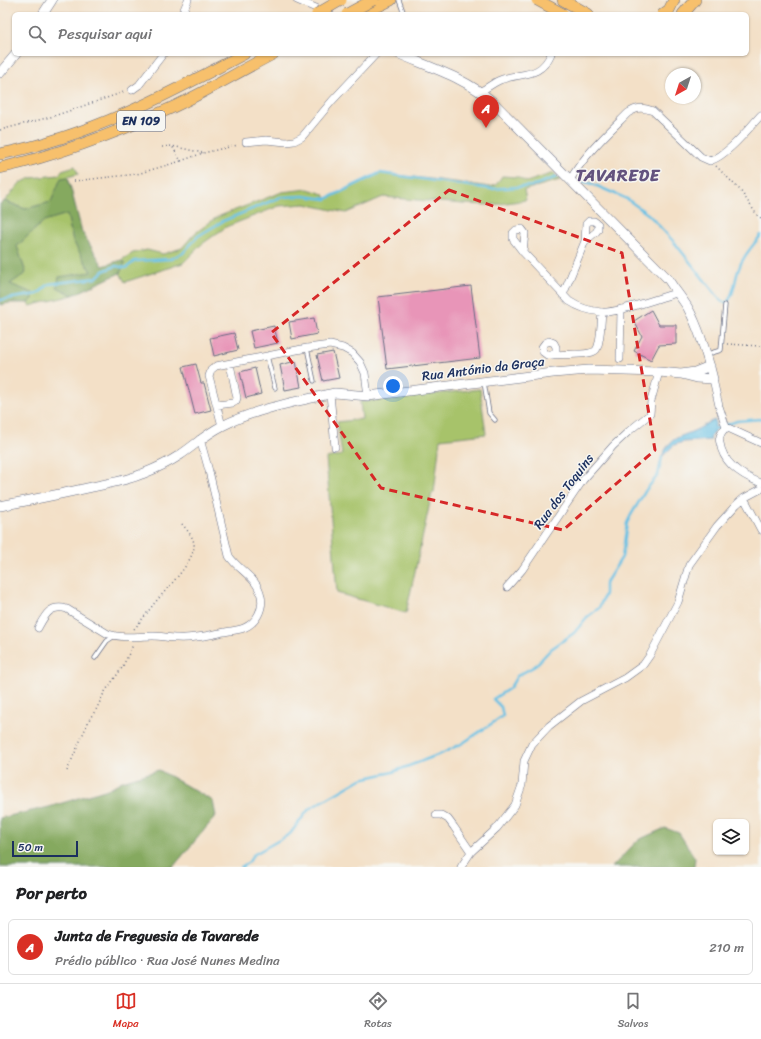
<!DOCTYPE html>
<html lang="pt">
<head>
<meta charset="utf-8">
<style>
  body { margin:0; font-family:Sriracha,sans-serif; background:#f6f6f6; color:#202124 }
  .controls { position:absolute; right:12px; bottom:12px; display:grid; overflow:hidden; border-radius:6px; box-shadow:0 1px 3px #0004 }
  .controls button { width:36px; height:36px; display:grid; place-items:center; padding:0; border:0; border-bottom:1px solid #e0e0e0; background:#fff; color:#202124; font:20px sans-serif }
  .compass { position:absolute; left:665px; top:68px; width:36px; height:36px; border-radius:50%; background:#fff; box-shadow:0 1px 3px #0004; rotate:219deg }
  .scale { position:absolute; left:12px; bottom:10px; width:66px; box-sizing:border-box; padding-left:4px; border:2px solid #1b2f5e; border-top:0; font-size:11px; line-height:14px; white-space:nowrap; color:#1b2f5e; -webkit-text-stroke:3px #f6f6f2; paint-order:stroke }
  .you { position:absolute; left:393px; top:386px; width:14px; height:14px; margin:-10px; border:3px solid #fff; border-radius:50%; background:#1a73e8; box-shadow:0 0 0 6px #1a73e833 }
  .badge { display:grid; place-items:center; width:26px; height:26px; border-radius:50%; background:#d93025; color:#fff; font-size:13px; font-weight:700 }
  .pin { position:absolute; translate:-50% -33px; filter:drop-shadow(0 1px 2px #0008) }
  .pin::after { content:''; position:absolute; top:21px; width:14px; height:12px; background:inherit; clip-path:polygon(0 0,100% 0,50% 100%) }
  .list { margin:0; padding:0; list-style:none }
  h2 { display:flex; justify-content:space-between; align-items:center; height:52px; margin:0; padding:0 16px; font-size:17px }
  h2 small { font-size:13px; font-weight:400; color:#757577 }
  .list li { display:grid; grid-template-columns:26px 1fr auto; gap:12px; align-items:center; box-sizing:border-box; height:56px; margin:0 8px 8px; padding:0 8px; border:1px solid #e0e0e0; border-radius:6px }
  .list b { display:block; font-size:15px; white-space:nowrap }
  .list p { margin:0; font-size:13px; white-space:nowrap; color:#757577 }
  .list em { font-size:13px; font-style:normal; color:#757577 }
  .icon { flex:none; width:22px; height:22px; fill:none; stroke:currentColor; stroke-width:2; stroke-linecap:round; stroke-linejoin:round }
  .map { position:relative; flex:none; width:761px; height:867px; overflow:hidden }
  .search { position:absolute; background:#fff; box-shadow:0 1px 3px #0004; left:12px; right:12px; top:12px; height:44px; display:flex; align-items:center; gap:10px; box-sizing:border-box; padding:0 14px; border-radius:6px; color:#757577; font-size:15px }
  .sheet { height:116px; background:#fff }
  nav { display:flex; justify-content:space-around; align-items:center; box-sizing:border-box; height:56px; border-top:1px solid #e0e0e0; background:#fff; font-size:11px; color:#757577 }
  nav a { display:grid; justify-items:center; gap:2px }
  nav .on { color:#d93025 }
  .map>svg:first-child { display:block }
  .green { fill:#a7c36b; stroke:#617964 }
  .forest { fill:#85a95f; stroke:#506c5e }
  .water { fill:#68c1e5; stroke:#4278a2 }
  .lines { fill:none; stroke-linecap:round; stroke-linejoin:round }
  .stream { stroke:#68c1e5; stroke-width:2.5 }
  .building { fill:#e895b8 }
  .service-casing { stroke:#676d83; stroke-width:5 }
  .minor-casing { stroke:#676d83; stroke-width:8 }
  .tertiary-casing { stroke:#676d83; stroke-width:10 }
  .primary-casing { stroke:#676d83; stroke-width:12 }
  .path { stroke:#676d83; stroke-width:1.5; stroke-dasharray:1 3; stroke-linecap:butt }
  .service { stroke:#fff; stroke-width:3.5 }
  .minor { stroke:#fff; stroke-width:7 }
  .tertiary { stroke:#fff; stroke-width:9 }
  .primary { stroke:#f7c06c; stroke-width:11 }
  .primary-bridge-casing { stroke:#676d83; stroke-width:12; stroke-linecap:butt }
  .primary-bridge { stroke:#f7c06c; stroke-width:11 }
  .marked { fill:none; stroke:#d62828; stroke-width:3; stroke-dasharray:8 5; stroke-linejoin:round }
  .labels { text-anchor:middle; stroke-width:3; stroke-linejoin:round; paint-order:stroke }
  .shield { fill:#f6f6f2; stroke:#5d6b8a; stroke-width:1 }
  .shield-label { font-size:12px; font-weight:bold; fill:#1b2f5e }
  .street-label { font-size:13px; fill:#1b2f5e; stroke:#f6f6f2 }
  .district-label { font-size:17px; font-weight:bold; letter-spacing:1px; fill:#63537e; stroke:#f6f6f2 }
</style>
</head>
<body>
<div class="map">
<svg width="761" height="867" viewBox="0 0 761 867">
  <rect width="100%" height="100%" fill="#f6f6f2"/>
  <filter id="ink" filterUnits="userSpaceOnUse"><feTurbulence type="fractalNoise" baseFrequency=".025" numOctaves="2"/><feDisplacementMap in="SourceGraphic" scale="8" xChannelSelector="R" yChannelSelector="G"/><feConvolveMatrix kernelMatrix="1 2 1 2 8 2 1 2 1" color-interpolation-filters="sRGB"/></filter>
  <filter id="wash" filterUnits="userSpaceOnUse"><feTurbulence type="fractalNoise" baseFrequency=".012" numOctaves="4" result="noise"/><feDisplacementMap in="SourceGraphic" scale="16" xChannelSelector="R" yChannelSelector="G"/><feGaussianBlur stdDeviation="0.9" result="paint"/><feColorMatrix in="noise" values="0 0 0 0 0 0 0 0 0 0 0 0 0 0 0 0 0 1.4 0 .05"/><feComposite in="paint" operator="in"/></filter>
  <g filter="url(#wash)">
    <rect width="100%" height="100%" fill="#f3e0c7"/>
    <path class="green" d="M75,166L78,174L61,179L51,202L25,209L5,201L20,183L31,178L59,175L62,170Z
      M380,173L455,182L490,187L496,185L502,176L517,177L526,182L554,173L560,180L524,190L526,200L493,205L463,204L383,197L346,213L305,204L279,206L226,227L202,244L183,263L125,282L120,273L124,263L121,260L133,253L147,250L163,254L182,248L194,234L217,217L282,192L308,189L324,194L326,199Z
      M67,214L73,241L91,272L57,287L73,295L30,306L28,303L33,299L9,284L26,273L17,246L44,221Z
      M480,389L486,434L440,439L434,493H432L406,613L337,593L326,458L342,455L337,422L362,419L360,402Z"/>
    <path class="forest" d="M68,177L82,232L103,266L121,260L125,263L120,273L73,295L57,287L59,277L91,272L73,241L67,214L44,221L17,246L26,273L10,284L33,293V299L28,303H10L0,305V204L5,201L25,209L51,202L61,178Z
      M159,770L213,801L216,816L173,867H0V818L49,807L108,789L122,781Z
      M665,828L679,833L695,858L694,867H612L638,840Z"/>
    <path class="water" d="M715,420V432L710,436L711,440L683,442L674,445L661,458C672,435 677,439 698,429C704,426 708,422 715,420Z"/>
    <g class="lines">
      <path class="stream" d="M579,181L590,183L627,199L649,215L674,242L721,301L726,303C733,299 735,280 738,271C742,257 752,247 761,235
        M0,300L38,294L49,284L96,278L103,271L116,266L126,268L135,261L170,259L183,253L198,236L223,221L281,197L304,196L326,199L380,173L491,189L532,186L557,177
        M712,430L737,421L761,419
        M241,867L249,862L253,855L290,834L309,809L361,779L393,772L443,753L463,743L503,716L501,707L493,699L510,688L517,676L535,666L551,649L574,633L587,617L599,608L605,594V584L622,557L627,523L631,515L646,490L658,475L662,457"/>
    </g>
    <g id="blocks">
      <path class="building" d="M471,286L480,358L387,369L378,297Z
        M651,310L659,325H676V344L659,345L651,360L634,351L642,336L634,321Z
        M314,318L317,334L292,339L289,322Z
        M274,326L278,343L254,348L250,331Z
        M234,333L238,350L214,356L210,338Z
        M333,352L339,378L323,381L317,355Z
        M296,361L301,387L285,390L280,365Z
        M196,364L201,383H204L211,410L195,414L183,367Z
        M255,368L261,394L246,398L240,372Z"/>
    </g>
  </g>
  <g filter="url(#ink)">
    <use href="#blocks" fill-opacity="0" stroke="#676d83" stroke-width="1"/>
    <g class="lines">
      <defs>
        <path id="service" d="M399,0L404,14
          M307,348L314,381
          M708,354L721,350L725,305
          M267,356L275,388
          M484,382L489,413L495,420
          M95,658L107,641L113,637"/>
        <path id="minor" d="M297,0L330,14
          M182,14L188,0
          M132,90L139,85L163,54
          M481,91C487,88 493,83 500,80C521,72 540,79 551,54
          M246,142L266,140L286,142L294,141L302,137L332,101L376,54
          M570,180C585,154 607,134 628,113C637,107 643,107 653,111L701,157L710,161C728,155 748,129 761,115
          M523,252L525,233L522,229L516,230L513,233V239L523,252L569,301C578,307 591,311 601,312C616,314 660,297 677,293
          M563,295L585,241L586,224L589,221H594L598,224V229L596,232L585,241
          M552,355L556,351V347L554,343L549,341L545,343L542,347L543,352L547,355H552C561,354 591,356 596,350C601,344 601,320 602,312
          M620,359L621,309
          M713,379L719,406L726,427
          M330,394L335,447
          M217,405L233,403L236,401L237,398L230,364
          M222,426L209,376L211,370L216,366L307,348L330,345L343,348L352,353L360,362L365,373L368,396
          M726,427C725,429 722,431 721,434C719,437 719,440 720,443C723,464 743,476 761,483
          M726,427L761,443
          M744,498L761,530
          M507,587L522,570L583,480L613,446L629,431L650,414L651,401L659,372
          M38,628C45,615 50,604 67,609L108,634C124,639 137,636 153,636C161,636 169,638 177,638C192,639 205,636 220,633C227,631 236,631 244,628C256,623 264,609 261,596C258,578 238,570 229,556L209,471L200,439
          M436,815H441L448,819L454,827L471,852
          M461,867L471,852L497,828L515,805L522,785L524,761L532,744L549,726L581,701L625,678L643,665L650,655L678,602L689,565L717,526L737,504L744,498L761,489"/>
        <path id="tertiary" d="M43,14L52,0
          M399,54C432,68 466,78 493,102L668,279C674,289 682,298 688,308C700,330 707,355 713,379L697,378L681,374L695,372L710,366
          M0,73L16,54
          M0,506C31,500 61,494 92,487C109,483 126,481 142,474C155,469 168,463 180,455C195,445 206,434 222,426C256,409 293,402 330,394L335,393L368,396L553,373L589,370L659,372L681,374"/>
        <path id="primary" d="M563,0L588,14
          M362,14L391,0
          M663,14L669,10L674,0
          M683,14L695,0
          M0,154C88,137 165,96 244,54
          M0,168C58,155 114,134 169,109C204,93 238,72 273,54"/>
      </defs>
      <use href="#service" class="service-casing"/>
      <use href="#minor" class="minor-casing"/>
      <use href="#tertiary" class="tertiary-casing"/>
      <use href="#primary" class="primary-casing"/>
      <path class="path" d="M0,130L54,116L124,92
        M162,147L172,146L203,153
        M181,161L203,153L238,145
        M716,166L740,190L757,215L761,218
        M74,181L137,174L181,161L172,146
        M727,344L761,346
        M134,629C141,621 147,613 153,605C164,591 192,565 194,547C195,538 187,530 181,523
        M67,771L90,718L96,710L104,693L122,668L133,645"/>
      <use href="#service" class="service"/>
      <use href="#minor" class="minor"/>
      <use href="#tertiary" class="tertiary"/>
      <use href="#primary" class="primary"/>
      <defs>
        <path id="primary-bridge" d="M537,0L563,14
          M317,14L341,0
          M347,14L373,0"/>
      </defs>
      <use href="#primary-bridge" class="primary-bridge-casing"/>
      <use href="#primary-bridge" class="primary-bridge"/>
    </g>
  </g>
  <path class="marked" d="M449,190L622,253L655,450L563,530L381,488L271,333Z"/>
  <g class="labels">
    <rect class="shield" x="117" y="111" width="48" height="20" rx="3"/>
    <g class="shield-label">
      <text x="141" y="125">EN 109</text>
    </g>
    <g class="street-label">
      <text transform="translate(483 368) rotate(-7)" y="5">Rua António da Graça</text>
      <text transform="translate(563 491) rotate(-53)" y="5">Rua dos Toquins</text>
    </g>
    <g class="district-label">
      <text x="618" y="181">TAVAREDE</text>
    </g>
  </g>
</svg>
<div class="controls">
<button><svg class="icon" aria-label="layers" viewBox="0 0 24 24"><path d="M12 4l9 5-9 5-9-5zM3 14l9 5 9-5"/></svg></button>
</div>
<svg class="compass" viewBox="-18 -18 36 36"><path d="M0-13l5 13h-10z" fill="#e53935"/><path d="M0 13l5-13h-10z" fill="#757577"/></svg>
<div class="scale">50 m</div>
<div class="you"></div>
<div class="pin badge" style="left:486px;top:128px">A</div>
<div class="search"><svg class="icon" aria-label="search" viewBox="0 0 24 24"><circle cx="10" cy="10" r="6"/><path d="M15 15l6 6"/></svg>Pesquisar aqui</div>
</div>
<section class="sheet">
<h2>Por perto<small></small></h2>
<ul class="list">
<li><span class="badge">A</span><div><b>Junta de Freguesia de Tavarede</b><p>Prédio público · Rua José Nunes Medina</p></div><em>210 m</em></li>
</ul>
</section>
<nav>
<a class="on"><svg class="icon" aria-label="map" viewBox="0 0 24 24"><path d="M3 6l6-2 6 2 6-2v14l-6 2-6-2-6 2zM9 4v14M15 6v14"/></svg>Mapa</a>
<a><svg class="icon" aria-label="directions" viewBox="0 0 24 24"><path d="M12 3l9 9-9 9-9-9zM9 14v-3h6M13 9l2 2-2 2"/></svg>Rotas</a>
<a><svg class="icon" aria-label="saved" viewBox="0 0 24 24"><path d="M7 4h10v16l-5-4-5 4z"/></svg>Salvos</a>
</nav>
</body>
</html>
